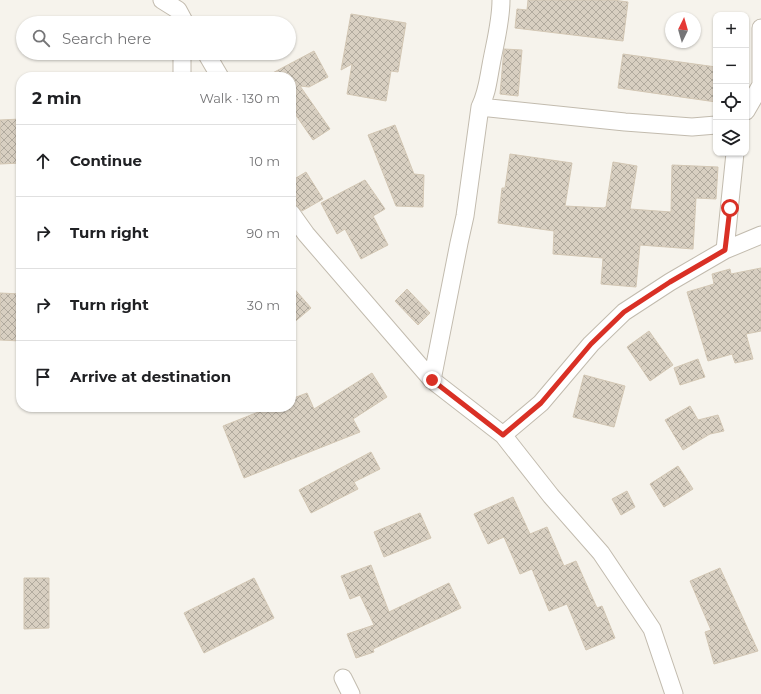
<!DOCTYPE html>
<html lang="en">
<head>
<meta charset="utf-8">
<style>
  body { margin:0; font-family:Montserrat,sans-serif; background:#f2f2f2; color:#202124 }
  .controls { position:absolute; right:12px; top:12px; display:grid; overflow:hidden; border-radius:8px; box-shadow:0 1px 3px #0004 }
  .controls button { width:36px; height:36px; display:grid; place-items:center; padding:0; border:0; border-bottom:1px solid #e0e0e0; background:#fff; color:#202124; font:20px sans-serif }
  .compass { position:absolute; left:665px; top:12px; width:36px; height:36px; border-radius:50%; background:#fff; box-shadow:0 1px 3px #0004; rotate:5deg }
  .stop { position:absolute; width:12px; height:12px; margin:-9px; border:3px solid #d93025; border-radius:50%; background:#fff }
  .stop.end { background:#d93025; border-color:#fff; box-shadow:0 1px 4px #0008 }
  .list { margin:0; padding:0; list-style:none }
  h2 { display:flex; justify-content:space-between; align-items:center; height:52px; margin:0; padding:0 16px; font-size:17px }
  h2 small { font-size:13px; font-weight:400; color:#757577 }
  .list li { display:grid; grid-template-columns:26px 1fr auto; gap:12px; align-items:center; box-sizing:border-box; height:72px; padding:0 16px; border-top:1px solid #e0e0e0 }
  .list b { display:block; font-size:15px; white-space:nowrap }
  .list em { font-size:13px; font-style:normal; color:#757577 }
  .icon { flex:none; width:22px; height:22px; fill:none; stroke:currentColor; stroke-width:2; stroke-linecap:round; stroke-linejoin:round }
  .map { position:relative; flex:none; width:761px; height:694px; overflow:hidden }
  .search { position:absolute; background:#fff; box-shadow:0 1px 3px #0004; left:16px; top:16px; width:280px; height:44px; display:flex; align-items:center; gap:10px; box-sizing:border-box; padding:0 14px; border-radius:22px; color:#757577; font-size:15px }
  .panel { position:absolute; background:#fff; box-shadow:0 1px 3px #0004; left:16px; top:72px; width:280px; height:340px; border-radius:16px }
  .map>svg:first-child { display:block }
  .building { fill:url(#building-cross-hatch); stroke:#d3c7b4 }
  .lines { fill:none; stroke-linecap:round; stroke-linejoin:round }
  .minor-casing { stroke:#c2bbae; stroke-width:19 }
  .minor { stroke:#fff; stroke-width:17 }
  .route { stroke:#d93025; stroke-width:5 }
</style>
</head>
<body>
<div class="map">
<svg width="761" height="694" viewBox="0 0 761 694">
  <defs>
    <pattern id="building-cross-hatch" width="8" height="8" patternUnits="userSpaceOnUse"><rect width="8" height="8" fill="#d8cfc1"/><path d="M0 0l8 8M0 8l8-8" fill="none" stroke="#b1aa9e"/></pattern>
  </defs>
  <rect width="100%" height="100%" fill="#f6f3ec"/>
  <path class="building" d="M528,0H613L628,2L623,41L515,28L517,9L527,10Z
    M351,14L406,23L398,72L391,71L386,101L347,94L352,64L341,70Z
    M504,49L522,50L518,96L500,94Z
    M314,51L328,77L309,87L300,86L330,129L313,140L291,108V77H265Z
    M623,54L716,67V102L618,88Z
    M21,119V163L0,164V120Z
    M395,125L414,174L424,175L423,207L396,206L368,135Z
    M510,154L572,163L565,206L604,208L605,207H606L613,162L637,166L630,209L671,212L672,165L718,167L716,199L696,198L693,249L640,245L636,287L601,284L603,258L553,254L554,231L498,223L502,188H505Z
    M306,172L323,199L302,211L295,204L291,202V181Z
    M365,180L385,209L373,216L388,245L361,259L345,229L337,234L321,203Z
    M761,268V331L746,334L753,359L735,363L732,354L708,361L687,292L714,284L712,274L730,269L731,274Z
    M291,285L311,308L291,325Z
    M407,289L430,313L418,325L395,301Z
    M0,293L21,294V341L0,340Z
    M649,331L673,365L650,381L627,347Z
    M698,359L705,377L680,385L674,368Z
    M372,373L387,397L353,419L360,432L244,478L223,426L271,407H291V399L307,393L314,409Z
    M584,375L625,386L614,427L573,417Z
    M690,406L698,420L718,415L724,431L710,434L683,450L665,420Z
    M371,452L380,469L354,482L358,489L311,513L299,490Z
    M678,466L693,489L664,507L650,484Z
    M627,491L635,507L621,515L612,499Z
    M513,497L530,534L547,527L564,566L576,561L597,608L602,606L615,638L586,650L567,604L549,611L532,569L520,574L504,537L488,544L474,514Z
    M420,513L431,538L384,557L374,532Z
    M371,565L389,612L449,583L461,608L373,649L374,652L356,658L347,634L374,625L360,595L350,599L341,576Z
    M720,568L758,651L714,664L705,632L711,630L690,581Z
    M24,578H49V628L24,629Z
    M254,578L274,618L204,653L184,613Z"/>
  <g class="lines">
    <defs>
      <path id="minor" d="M162,0L178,10L185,23
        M206,53L220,77
        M182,77V53
        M761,86V28
        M480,107C487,93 488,81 491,65C495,43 501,22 501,0
        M746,111L761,85
        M291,213L306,234L432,380L503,435L551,496L601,553L652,629L674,694
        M725,250L735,153
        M432,380L459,243L465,216L480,107L625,122L692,127L716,125
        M503,435L541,403L591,344L624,312L670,282L725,250L761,235
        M343,678L351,694"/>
    </defs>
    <use href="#minor" class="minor-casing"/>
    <use href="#minor" class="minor"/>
  </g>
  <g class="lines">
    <path class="route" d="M432,380L503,435L541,403L591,344L624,312L670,282L725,250L730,208"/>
  </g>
</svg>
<div class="controls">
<button>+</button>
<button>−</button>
<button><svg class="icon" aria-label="locate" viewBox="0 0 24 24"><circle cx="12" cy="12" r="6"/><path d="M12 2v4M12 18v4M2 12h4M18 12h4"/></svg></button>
<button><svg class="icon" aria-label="layers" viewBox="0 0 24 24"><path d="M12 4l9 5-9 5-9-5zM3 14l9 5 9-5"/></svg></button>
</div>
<svg class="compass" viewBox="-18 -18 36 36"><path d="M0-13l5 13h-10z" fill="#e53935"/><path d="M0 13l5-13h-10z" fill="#757577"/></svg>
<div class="stop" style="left:730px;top:208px"></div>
<div class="stop end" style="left:432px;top:380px"></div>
<div class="search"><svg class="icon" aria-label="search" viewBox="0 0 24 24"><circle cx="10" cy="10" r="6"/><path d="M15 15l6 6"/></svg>Search here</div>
<section class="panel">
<h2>2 min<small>Walk · 130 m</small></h2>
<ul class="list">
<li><svg class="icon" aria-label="ahead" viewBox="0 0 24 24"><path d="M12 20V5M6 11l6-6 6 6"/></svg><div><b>Continue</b></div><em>10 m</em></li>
<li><svg class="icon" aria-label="right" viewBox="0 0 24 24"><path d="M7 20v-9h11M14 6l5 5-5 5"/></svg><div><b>Turn right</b></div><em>90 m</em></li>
<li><svg class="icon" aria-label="right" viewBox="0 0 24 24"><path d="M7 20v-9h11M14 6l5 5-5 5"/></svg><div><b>Turn right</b></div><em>30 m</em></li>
<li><svg class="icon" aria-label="arrive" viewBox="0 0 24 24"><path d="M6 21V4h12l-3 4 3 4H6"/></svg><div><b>Arrive at destination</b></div></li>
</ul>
</section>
</div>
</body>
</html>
